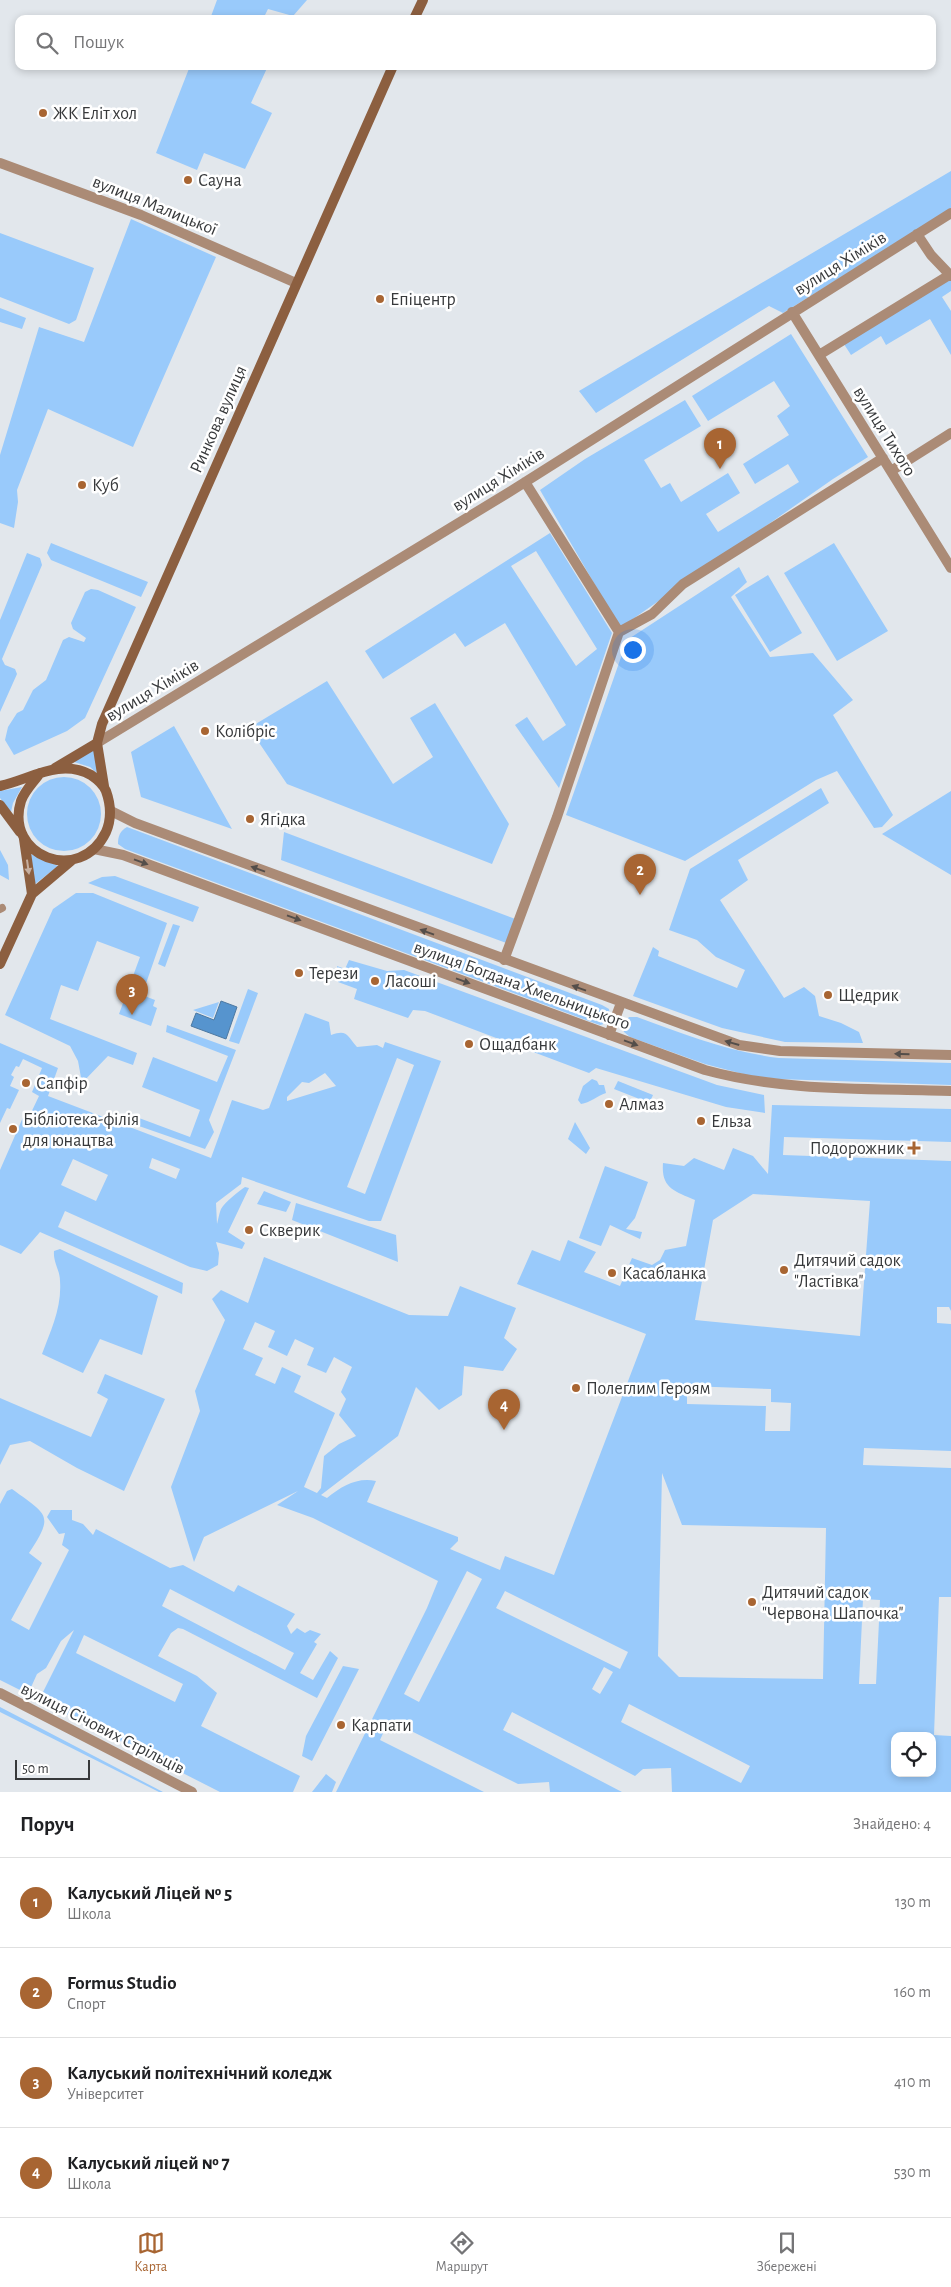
<!DOCTYPE html>
<html lang="uk">
<head>
<meta charset="utf-8">
<style>
  body { margin:0; font-family:"Alegreya Sans",sans-serif; background:#f2f2f2; color:#202124 }
  .controls { position:absolute; right:15px; bottom:15px; display:grid; overflow:hidden; border-radius:10px; box-shadow:0 2px 8px #0003 }
  .controls button { width:45px; height:45px; display:grid; place-items:center; padding:0; border:0; border-bottom:1px solid #e0e0e0; background:#fff; color:#202124; font:25px sans-serif }
  .scale { position:absolute; left:15px; bottom:12px; width:75px; box-sizing:border-box; padding-left:5px; border:2px solid #37393b; border-top:0; font-size:14px; line-height:18px; white-space:nowrap; color:#37393b; -webkit-text-stroke:4px #fff; paint-order:stroke }
  .you { position:absolute; left:632px; top:649px; width:18px; height:18px; margin:-12px; border:4px solid #fff; border-radius:50%; background:#1a73e8; box-shadow:0 0 0 8px #1a73e833 }
  .badge { display:grid; place-items:center; width:32px; height:32px; border-radius:50%; background:#a86532; color:#fff; font-size:16px; font-weight:700 }
  .pin { position:absolute; translate:-50% -41px; filter:drop-shadow(0 1px 2px #0008) }
  .pin::after { content:''; position:absolute; top:26px; width:18px; height:15px; background:inherit; clip-path:polygon(0 0,100% 0,50% 100%) }
  .list { margin:0; padding:0; list-style:none }
  h2 { display:flex; justify-content:space-between; align-items:center; height:65px; margin:0; padding:0 20px; font-size:21px }
  h2 small { font-size:16px; font-weight:400; color:#757577 }
  .list li { display:grid; grid-template-columns:32px 1fr auto; gap:15px; align-items:center; box-sizing:border-box; height:90px; padding:0 20px; border-top:1px solid #e0e0e0 }
  .list b { display:block; font-size:19px; white-space:nowrap }
  .list p { margin:0; font-size:16px; white-space:nowrap; color:#757577 }
  .list em { font-size:16px; font-style:normal; color:#757577 }
  .icon { flex:none; width:28px; height:28px; fill:none; stroke:currentColor; stroke-width:2; stroke-linecap:round; stroke-linejoin:round }
  .map { position:relative; flex:none; width:951px; height:1792px; overflow:hidden }
  .search { position:absolute; background:#fff; box-shadow:0 2px 8px #0003; left:15px; right:15px; top:15px; height:55px; display:flex; align-items:center; gap:12px; box-sizing:border-box; padding:0 18px; border-radius:10px; color:#757577; font-size:19px }
  .sheet { height:425px; background:#fff }
  nav { display:flex; justify-content:space-around; align-items:center; box-sizing:border-box; height:70px; border-top:1px solid #e0e0e0; background:#fff; font-size:14px; color:#757577 }
  nav a { display:grid; justify-items:center; gap:2px }
  nav .on { color:#a86532 }
  .map>svg:first-child { display:block }
  .green { fill:#99cafb; fill-rule:evenodd }
  .water { fill:#5694ce; stroke:#4d79a2 }
  .lines { fill:none; stroke-linecap:round; stroke-linejoin:round }
  .pedestrian { stroke:#ab8b76; stroke-width:8 }
  .minor { stroke:#ab8b76; stroke-width:10 }
  .tertiary { stroke:#ab8b76; stroke-width:10 }
  .secondary { stroke:#8c5f40; stroke-width:10 }
  .oneway { fill:#544e4a }
  .oneway2 { fill:#c6afa0 }
  .poi-dot { fill:#a86532; stroke:#fff; stroke-width:2 }
  .labels { text-anchor:middle; stroke-width:5; stroke-linejoin:round; paint-order:stroke }
  .poi-label { font-size:18px; fill:#37393b; stroke:#fff; text-anchor:start }
  .street-label { font-size:18px; fill:#37393b; stroke:#fff }
</style>
</head>
<body>
<div class="map">
<svg width="951" height="1792" viewBox="0 0 951 1792">
  <rect width="100%" height="100%" fill="#e2e7ec"/>
  <path class="green" d="M217,0H307L293,16L268,9L263,19H210Z
    M190,66H268L251,103L272,113L245,169L204,153L197,170L156,153Z
    M951,171V209L783,313L769,306L596,413L579,391Z
    M131,219L216,257L133,447L48,409L17,490L18,502L14,528L0,523V455L39,327L84,342Z
    M0,233L94,268L76,320L69,324L0,297Z
    M951,273V291L942,297L951,311V355L930,319L886,345L881,336L851,355L842,341Z
    M0,308L26,318L22,329L0,322Z
    M791,334L868,457L833,479L620,628L540,490L585,459L685,400L701,426L644,460L661,488L670,483L681,502L728,473L740,493L706,514L718,532L799,482L788,464L755,484L743,464L789,435L777,416L790,406L774,381L708,421L692,396Z
    M550,533L612,633L559,788L515,725L527,717L543,741L566,725L505,623L465,647L455,633L383,679L365,651ZM536,551L597,649L576,666L511,566Z
    M51,543L148,582L141,597L51,560L47,553Z
    M834,543L888,631L837,661L784,573Z
    M27,553L40,558L42,565L2,659L5,665L15,669L17,674L0,712V620Z
    M739,567L747,582L731,597L770,657L813,653L853,700L833,715L893,815L882,827L874,828L837,771L816,780L685,861L566,815L627,640Z
    M768,575L802,633L770,652L735,595Z
    M91,589L98,590L136,607L85,718L67,731L14,755L5,740L8,727L17,713L23,710L33,690L46,680L63,640L69,637L84,642L86,638L73,629L71,623L85,592Z
    M327,681L393,784L433,757L410,718L435,703L509,824L492,864L287,784L249,728Z
    M174,726L232,829L141,797L131,752Z
    M94,750L97,773L90,767L71,761Z
    M27 814a37 37 0 1 1 74 0a37 37 0 1 1-74 0Z
    M22,787L13,803L11,812L0,798V791Z
    M821,788L829,803L738,860L748,880L720,900L784,998L804,987L815,996L819,1016L841,1023L859,1032L863,1043L785,1042L722,1028L633,996L653,947L659,951L658,956L737,988L745,970L716,957L697,940L669,930L690,869Z
    M951,791V875L882,834Z
    M127,827L602,1005L609,1009L610,1016L608,1023L600,1025L594,1023L125,849L118,844C118,836 120,831 127,827Z
    M284,832L518,920L509,944L281,860Z
    M0,850L8,865L9,880L0,875Z
    M31,854L58,866L34,885Z
    M115,876L199,907L193,922L88,883L102,877Z
    M76,893H93L167,923L142,995L155,1000L153,1006L157,1008L151,1026L119,1014L140,957L97,941L78,991L61,985L50,1019L137,1053L133,1065L108,1056L82,1083L78,1061L70,1046L5,1015L53,909Z
    M173,924L180,926L165,967L158,964Z
    M349,960L387,971L404,970L717,1085L764,1095L765,1113L726,1107L596,1068L589,1073L425,1011L413,1010L408,1018L354,999L357,989L338,982L337,966L345,969Z
    M248,989L258,993L239,1044L229,1041Z
    M219,1002L213,1018L193,1010Z
    M305,1013L329,1022L331,1035C347,1029 347,1035 357,1047L377,1045L383,1048L385,1042L441,1061L381,1221H369L242,1177L241,1184L216,1203L217,1224C218,1221 219,1214 221,1209C225,1202 238,1192 245,1187L249,1188L228,1232L245,1243L242,1249L216,1242L219,1253L218,1265L207,1271L190,1267L65,1211L58,1227L183,1283L182,1294L40,1232L21,1254L0,1245V1170L24,1115L29,1117L39,1096L32,1092L42,1068L23,1059L19,1067L16,1066L11,1075L14,1077L10,1086L19,1090L10,1109L7,1108L0,1123V1043L58,1068L48,1096L211,1158L232,1100L263,1110L269,1108ZM397,1058L414,1065L365,1194L347,1187ZM325,1073L336,1086L287,1101V1097L302,1082L309,1083ZM152,1158L180,1169L176,1179L149,1168ZM73,1159L108,1175L96,1201L61,1185Z
    M629,1017H637C686,1035 726,1051 779,1058L951,1063V1085L778,1079L747,1075L705,1064L630,1037L624,1032L622,1026Z
    M167,1025L236,1050L209,1120L214,1132L205,1149L136,1125L139,1118L190,1137L200,1110L142,1087L153,1057L217,1082L228,1056L166,1032Z
    M592,1079L597,1081L599,1085H604L606,1093C597,1096 590,1103 581,1104L578,1100L583,1086Z
    M618,1081L653,1095L648,1106L642,1103V1100L614,1089Z
    M772,1105L951,1109V1142L784,1137L783,1155L951,1161V1311L949,1307H937V1323L951,1324V1451L864,1448L863,1465L951,1468V1597H939L934,1735L951,1736V1792H672L671,1768L643,1769L635,1776L512,1712L503,1730L622,1792H550L549,1782L518,1784L389,1720L380,1740L484,1792H336L427,1608L438,1581L313,1518L277,1505L298,1491L204,1537L194,1562L171,1487L200,1411L195,1391L225,1320L212,1299L221,1290L248,1303L264,1257L409,1315L448,1316L460,1286L516,1308L504,1338L517,1349L503,1371L464,1366L462,1395L439,1410L416,1387L398,1436L321,1495L327,1498C342,1486 357,1477 376,1481L367,1502L458,1537V1541L450,1549L500,1570L505,1556L554,1575L646,1334L517,1284L532,1250L560,1261L568,1240L596,1252L584,1272L620,1286L632,1258L652,1265L660,1260L665,1250L686,1246L695,1200C674,1191 661,1188 663,1163L684,1166L694,1158L724,1170L733,1148L753,1156L768,1174ZM753,1194L870,1201L860,1336L695,1320L713,1220ZM255,1322L275,1331L268,1347L287,1356L295,1339L314,1348L307,1365L326,1373L334,1357L352,1367L341,1392L346,1399L339,1415L356,1436L339,1444L324,1456L321,1488L317,1493L304,1487L335,1413L294,1392L301,1376L282,1367L275,1384L255,1375L263,1358L243,1349ZM687,1386L771,1389V1402L791,1403L790,1431H765L766,1406L687,1404ZM662,1473L682,1525L826,1528L823,1679L679,1677L658,1656ZM467,1571L482,1579L419,1702L404,1694ZM505,1591L628,1652L620,1669L496,1608ZM863,1599L880,1600L876,1684H859ZM604,1667L613,1672L600,1694L592,1689ZM629,1704L750,1766L741,1783L621,1722ZM895,1736H932V1773H895Z
    M575,1122L590,1148L586,1154L568,1139Z
    M605,1166L648,1182L635,1218L626,1229L642,1232L640,1239L610,1225L601,1246L579,1238Z
    M264,1191L291,1202L286,1212L257,1204Z
    M296,1203L396,1235L398,1262L292,1220Z
    M60,1249L158,1296L142,1355L100,1339L83,1373L42,1354C51,1330 62,1307 60,1281C60,1270 53,1263 54,1251Z
    M105,1374L165,1399L124,1491L77,1468L30,1441L10,1445L0,1465V1398L91,1437L108,1399L97,1393Z
    M12,1489C47,1515 55,1514 29,1553L42,1563L11,1620L29,1630L69,1550L62,1545L65,1533L59,1534L47,1517L51,1510H72V1520L83,1524L93,1535L96,1529L170,1568L183,1565L234,1592L238,1585L295,1614L287,1626L291,1634L297,1628L305,1633L310,1630L321,1634L314,1642L317,1644L300,1673L313,1680L330,1651L338,1658L317,1698L183,1629L178,1628L171,1633L158,1656L197,1676L217,1693L201,1726L300,1776L293,1792H220L39,1700L74,1630L61,1641L46,1668L37,1674L28,1694L0,1680V1504L7,1491ZM170,1589L294,1653L285,1670L162,1606ZM84,1635L183,1684L175,1702L76,1653Z
    M343,1666L359,1669L312,1761L302,1756L306,1736Z
    M0,1707L163,1792H159L0,1712Z
    M326,1774L336,1782L332,1792H312Z"/>
  <path class="water" d="M221,1001L237,1007L226,1039L191,1026L196,1013L214,1020Z"/>
  <g class="lines">
    <path class="pedestrian" d="M0,909L2,908"/>
    <path class="minor" d="M0,163L141,215L296,283
      M917,234L931,255L951,276
      M792,312L951,568
      M819,355L951,274
      M891,471L951,433
      M525,482L619,632
      M97,743L511,491L951,213
      M504,960L557,817L619,632L652,614L683,584L883,458
      M0,1693L192,1792"/>
    <path class="tertiary" d="M111,811L135,823L739,1045L780,1051L951,1055
      M94,849L123,855L705,1070C785,1092 869,1088 951,1091
      M609,1035L621,1003"/>
    <path class="secondary" d="M414,19L423,0
      M97,743L104,786
      M55,768L97,743L102,724L393,66
      M0,786C31,779 60,758 91,775C97,779 103,784 106,791C111,805 112,818 106,832C80,886 4,856 21,801C25,790 34,782 40,773
      M0,805L20,832
      M24,839L32,894
      M0,964L32,894L71,861"/>
  </g>
  <defs><path id="oneway-solid" d="M-6-.8H1V-3.2L6.5 0L1 3.2V.8H-6Z" transform="scale(1.25)"/></defs>
  <g class="oneway">
    <use href="#oneway-solid" transform="translate(141 862) rotate(20)"/>
    <use href="#oneway-solid" transform="translate(258 869) rotate(-160)"/>
    <use href="#oneway-solid" transform="translate(294 918) rotate(20)"/>
    <use href="#oneway-solid" transform="translate(427 932) rotate(-160)"/>
    <use href="#oneway-solid" transform="translate(463 981) rotate(20)"/>
    <use href="#oneway-solid" transform="translate(579 988) rotate(-160)"/>
    <use href="#oneway-solid" transform="translate(631 1043) rotate(20)"/>
    <use href="#oneway-solid" transform="translate(732 1043) rotate(-164)"/>
    <use href="#oneway-solid" transform="translate(902 1054) rotate(-179)"/>
  </g>
  <use class="oneway2" href="#oneway-solid" transform="translate(28 867) rotate(82)"/>
  <g class="poi-dot">
    <circle cx="43" cy="113" r="5"/>
    <circle cx="188" cy="180" r="5"/>
    <circle cx="380" cy="299" r="5"/>
    <circle cx="82" cy="485" r="5"/>
    <circle cx="205" cy="731" r="5"/>
    <circle cx="250" cy="819" r="5"/>
    <circle cx="299" cy="973" r="5"/>
    <circle cx="375" cy="981" r="5"/>
    <circle cx="828" cy="995" r="5"/>
    <circle cx="469" cy="1044" r="5"/>
    <circle cx="26" cy="1083" r="5"/>
    <circle cx="609" cy="1104" r="5"/>
    <circle cx="701" cy="1121" r="5"/>
    <circle cx="13" cy="1129" r="5"/>
    <path d="M911.5 1140.5h5v5h5v5h-5v5h-5v-5h-5v-5h5z"/>
    <circle cx="249" cy="1230" r="5"/>
    <circle cx="784" cy="1270" r="5"/>
    <circle cx="612" cy="1273" r="5"/>
    <circle cx="576" cy="1388" r="5"/>
    <circle cx="752" cy="1602" r="5"/>
    <circle cx="341" cy="1725" r="5"/>
  </g>
  <g class="labels">
    <g class="poi-label">
      <text x="53" y="119">ЖК Еліт хол</text>
      <text x="198" y="186">Сауна</text>
      <text x="390" y="305">Епіцентр</text>
      <text x="92" y="491">Куб</text>
      <text x="215" y="737">Колібріс</text>
      <text x="260" y="825">Ягідка</text>
      <text x="309" y="979">Терези</text>
      <text x="385" y="987">Ласоші</text>
      <text x="838" y="1001">Щедрик</text>
      <text x="479" y="1050">Ощадбанк</text>
      <text x="36" y="1089">Сапфір</text>
      <text x="619" y="1110">Алмаз</text>
      <text x="23" y="1125">Бібліотека-філія<tspan x="23" dy="21">для юнацтва</tspan></text>
      <text x="711" y="1127">Ельза</text>
      <text x="904" y="1154" text-anchor="end">Подорожник</text>
      <text x="259" y="1236">Скверик</text>
      <text x="794" y="1266">Дитячий садок<tspan x="794" dy="21">"Ластівка"</tspan></text>
      <text x="622" y="1279">Касабланка</text>
      <text x="586" y="1394">Полеглим Героям</text>
      <text x="762" y="1598">Дитячий садок<tspan x="762" dy="21">"Червона Шапочка"</tspan></text>
      <text x="351" y="1731">Карпати</text>
    </g>
    <g class="street-label">
      <text transform="translate(155 205) rotate(22)" y="6">вулиця Малицької</text>
      <text transform="translate(840 263) rotate(-32)" y="6">вулиця Хіміків</text>
      <text transform="translate(218 419) rotate(-66)" y="6">Ринкова вулиця</text>
      <text transform="translate(885 431) rotate(58)" y="6">вулиця Тихого</text>
      <text transform="translate(498 479) rotate(-32)" y="6">вулиця Хіміків</text>
      <text transform="translate(152 690) rotate(-31)" y="6">вулиця Хіміків</text>
      <text transform="translate(522 985) rotate(20)" y="6">вулиця Богдана Хмельницького</text>
      <text transform="translate(103 1728) rotate(27)" y="6">вулиця Січових Стрільців</text>
    </g>
  </g>
</svg>
<div class="controls">
<button><svg class="icon" aria-label="locate" viewBox="0 0 24 24"><circle cx="12" cy="12" r="6"/><path d="M12 2v4M12 18v4M2 12h4M18 12h4"/></svg></button>
</div>
<div class="scale">50 m</div>
<div class="you"></div>
<div class="pin badge" style="left:720px;top:469px">1</div>
<div class="pin badge" style="left:640px;top:895px">2</div>
<div class="pin badge" style="left:132px;top:1015px">3</div>
<div class="pin badge" style="left:504px;top:1430px">4</div>
<div class="search"><svg class="icon" aria-label="search" viewBox="0 0 24 24"><circle cx="10" cy="10" r="6"/><path d="M15 15l6 6"/></svg>Пошук</div>
</div>
<section class="sheet">
<h2>Поруч<small>Знайдено: 4</small></h2>
<ul class="list">
<li><span class="badge">1</span><div><b>Калуський Ліцей № 5</b><p>Школа</p></div><em>130 m</em></li>
<li><span class="badge">2</span><div><b>Formus Studio</b><p>Спорт</p></div><em>160 m</em></li>
<li><span class="badge">3</span><div><b>Калуський політехнічний коледж</b><p>Університет</p></div><em>410 m</em></li>
<li><span class="badge">4</span><div><b>Калуський ліцей № 7</b><p>Школа</p></div><em>530 m</em></li>
</ul>
</section>
<nav>
<a class="on"><svg class="icon" aria-label="map" viewBox="0 0 24 24"><path d="M3 6l6-2 6 2 6-2v14l-6 2-6-2-6 2zM9 4v14M15 6v14"/></svg>Карта</a>
<a><svg class="icon" aria-label="directions" viewBox="0 0 24 24"><path d="M12 3l9 9-9 9-9-9zM9 14v-3h6M13 9l2 2-2 2"/></svg>Маршрут</a>
<a><svg class="icon" aria-label="saved" viewBox="0 0 24 24"><path d="M7 4h10v16l-5-4-5 4z"/></svg>Збережені</a>
</nav>
</body>
</html>
